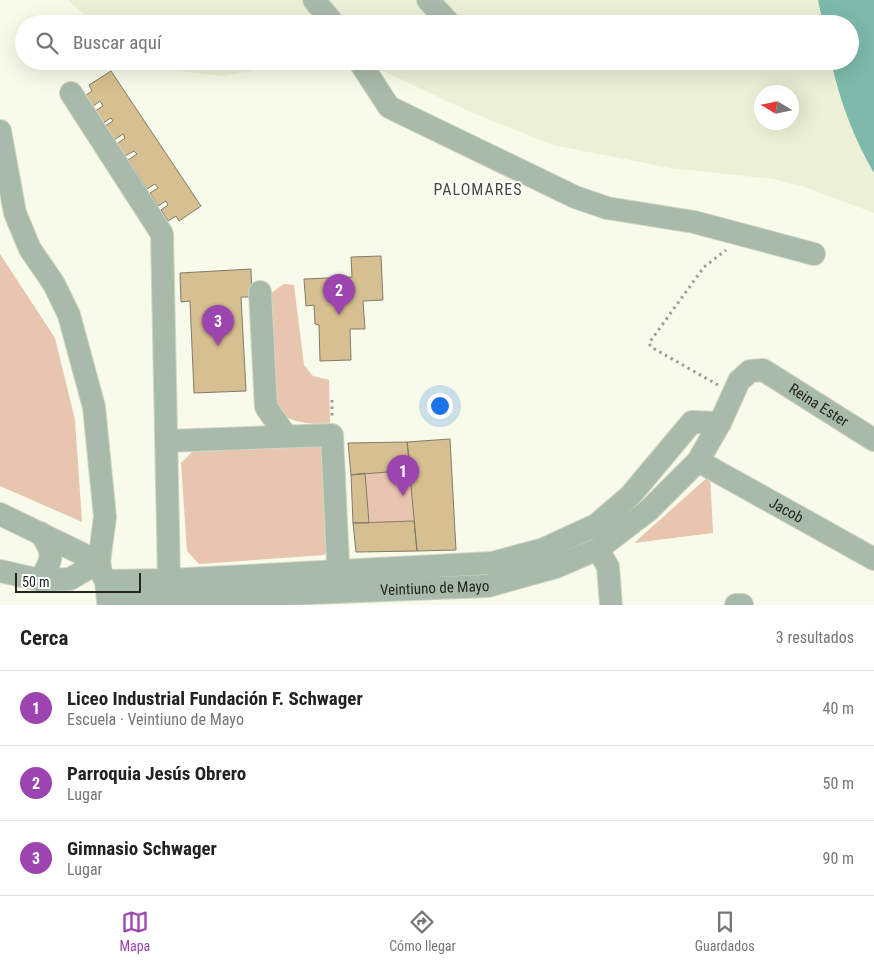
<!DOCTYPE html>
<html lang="es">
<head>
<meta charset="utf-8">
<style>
  body { margin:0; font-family:"Roboto Condensed",sans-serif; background:#f2f2f2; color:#222 }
  .compass { position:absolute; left:754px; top:85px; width:45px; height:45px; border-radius:50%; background:#fff; box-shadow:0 5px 20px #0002; rotate:280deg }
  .scale { position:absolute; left:15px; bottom:12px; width:126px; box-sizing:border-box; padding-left:5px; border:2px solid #252620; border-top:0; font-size:14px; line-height:18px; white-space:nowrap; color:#252620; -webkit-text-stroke:4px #fff; paint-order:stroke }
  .you { position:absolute; left:439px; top:405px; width:18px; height:18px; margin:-12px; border:4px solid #fff; border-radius:50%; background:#1a73e8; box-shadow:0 0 0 8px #1a73e833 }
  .badge { display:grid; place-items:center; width:32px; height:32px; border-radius:50%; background:#9c44b0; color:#fff; font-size:16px; font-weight:700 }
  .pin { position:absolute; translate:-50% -41px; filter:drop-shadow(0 1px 2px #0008) }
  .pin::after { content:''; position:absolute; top:26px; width:18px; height:15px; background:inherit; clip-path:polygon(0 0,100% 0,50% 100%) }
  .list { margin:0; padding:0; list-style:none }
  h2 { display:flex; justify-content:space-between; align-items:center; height:65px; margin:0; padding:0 20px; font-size:21px }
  h2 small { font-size:16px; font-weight:400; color:#767676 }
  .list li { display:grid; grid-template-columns:32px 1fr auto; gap:15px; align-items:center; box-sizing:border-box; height:75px; padding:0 20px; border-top:1px solid #e0e0e0 }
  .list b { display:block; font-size:19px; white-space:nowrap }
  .list p { margin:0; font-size:16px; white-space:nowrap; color:#767676 }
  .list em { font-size:16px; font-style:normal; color:#767676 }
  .icon { flex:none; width:28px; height:28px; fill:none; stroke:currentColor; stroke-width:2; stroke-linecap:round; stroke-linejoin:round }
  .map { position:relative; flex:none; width:874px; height:605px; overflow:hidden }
  .search { position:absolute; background:#fff; box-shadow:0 5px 20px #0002; left:15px; right:15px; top:15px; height:55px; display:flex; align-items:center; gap:12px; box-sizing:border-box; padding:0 18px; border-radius:28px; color:#767676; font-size:19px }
  .sheet { height:290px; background:#fff }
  nav { display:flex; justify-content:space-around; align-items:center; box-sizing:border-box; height:70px; border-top:1px solid #e0e0e0; background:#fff; font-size:14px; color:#767676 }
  nav a { display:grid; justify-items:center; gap:2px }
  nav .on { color:#9c44b0 }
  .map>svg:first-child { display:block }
  .built { fill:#ecf0d7; fill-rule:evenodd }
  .green { fill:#e8c5af }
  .water { fill:#7dbaac }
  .building { fill:#d6bf90; stroke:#837b6c }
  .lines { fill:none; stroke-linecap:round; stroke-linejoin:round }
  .minor-casing { stroke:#d2d5c5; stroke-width:24 }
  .path { stroke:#9d9f92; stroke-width:3; stroke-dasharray:2.5 4; stroke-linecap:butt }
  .minor { stroke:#a8baa9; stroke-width:22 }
  .labels { text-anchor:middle; stroke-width:4; stroke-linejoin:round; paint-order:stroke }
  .street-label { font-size:15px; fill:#252620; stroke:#fff }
  .neighbourhood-label { font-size:16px; letter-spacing:1px; fill:#484a3c; stroke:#fff }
</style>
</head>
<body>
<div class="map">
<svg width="874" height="605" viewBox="0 0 874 605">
  <rect width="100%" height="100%" fill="#f8fbe9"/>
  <path class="built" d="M68,0H818L823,24H94Z
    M147,61H300L224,76L159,69Z
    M362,61H831L836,85L864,155L874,173V213L805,187L773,179L670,168L553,145L466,110ZM762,92H792V122H762Z"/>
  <path class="green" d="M0,254L55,338L75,420L82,522L0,486Z
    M284,284L294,285L304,365L313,376L329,380L330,425C308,423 287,424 272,405L266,301L271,293Z
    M318,445L329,454L333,544L324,555L199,564L187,551L181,463L192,452Z
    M411,470L414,521L369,523L365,473Z
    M710,475L713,533L634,543Z"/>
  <path class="water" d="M818,0H874V173C854,139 839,99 831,61H850V24H823Z"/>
  <path class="building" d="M111,71L201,206L179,221L176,216L168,221L161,210L168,205L166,201L158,206L150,193L158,188L155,184L147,189L128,160L137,154L134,151L125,156L117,144L125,138L123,134L114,140L105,126L113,121L111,118L103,123L95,111L103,106L100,101L92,107L85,96L92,91L89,85Z
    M381,256L383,300L363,301L365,329H350L351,360L320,361L319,325L315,324L314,305L306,306L304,279L352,277L351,257Z
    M251,269L252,297H241L246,391L194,393L190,301L181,302L180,273Z
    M450,439L456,550L417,551L407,442Z
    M407,442L411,470L351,475L348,443Z
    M365,473L369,523H353L351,475Z
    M414,521L417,551L356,552L353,523Z"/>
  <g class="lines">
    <defs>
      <g id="minor">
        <path d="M314,0L334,24"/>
        <path d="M428,0L450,24"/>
        <path d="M359,61L389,107L575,197L607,208L694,222L814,254"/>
        <path d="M71,93L162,234L169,580"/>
        <path id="s1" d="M0,131L15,213L30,249L54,284L69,315L94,407L105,517L99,562L101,572L106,581L108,601L488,586L556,567L598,549L649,510L698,461L720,423L739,381L750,371L763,370L874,440"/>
        <path d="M260,292L266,407L286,436"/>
        <path d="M167,441L332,435L338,563L336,572"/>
        <path id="s2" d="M698,461L874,559"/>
        <path d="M0,514L99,562"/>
        <path d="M598,549L608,567L611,605"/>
        <path d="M0,571L40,580L70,579L99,562"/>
        <path d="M40,580C53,559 55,553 40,533"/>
        <path d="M106,581L169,580L492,563L544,549L596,525L630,496L692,422L720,423"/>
        <path d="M736,605H742"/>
      </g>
    </defs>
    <use href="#minor" class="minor-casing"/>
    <path class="path" d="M718,385L651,347L649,343L704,267L726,250
      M332,400V417"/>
    <use href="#minor" class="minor"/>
  </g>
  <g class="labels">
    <g class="street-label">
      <text dy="5" stroke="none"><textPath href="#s1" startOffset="1305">Reina Ester</textPath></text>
      <text dy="5" stroke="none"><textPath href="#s2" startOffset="101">Jacob</textPath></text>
      <text dy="5" stroke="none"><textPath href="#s1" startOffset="818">Veintiuno de Mayo</textPath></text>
    </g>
    <g class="neighbourhood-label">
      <text x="478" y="195">PALOMARES</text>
    </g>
  </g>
</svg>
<svg class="compass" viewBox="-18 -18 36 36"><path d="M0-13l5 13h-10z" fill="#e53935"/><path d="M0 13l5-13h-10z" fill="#767676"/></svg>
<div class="scale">50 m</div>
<div class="you"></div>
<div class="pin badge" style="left:403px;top:496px">1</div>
<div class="pin badge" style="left:339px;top:315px">2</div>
<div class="pin badge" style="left:218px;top:346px">3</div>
<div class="search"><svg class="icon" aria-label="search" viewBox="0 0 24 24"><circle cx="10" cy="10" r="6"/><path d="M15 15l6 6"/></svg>Buscar aquí</div>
</div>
<section class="sheet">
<h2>Cerca<small>3 resultados</small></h2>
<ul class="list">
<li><span class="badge">1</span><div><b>Liceo Industrial Fundación F. Schwager</b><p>Escuela · Veintiuno de Mayo</p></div><em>40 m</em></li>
<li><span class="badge">2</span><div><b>Parroquia Jesús Obrero</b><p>Lugar</p></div><em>50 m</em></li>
<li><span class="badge">3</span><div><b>Gimnasio Schwager</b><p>Lugar</p></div><em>90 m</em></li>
</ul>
</section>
<nav>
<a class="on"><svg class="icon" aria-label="map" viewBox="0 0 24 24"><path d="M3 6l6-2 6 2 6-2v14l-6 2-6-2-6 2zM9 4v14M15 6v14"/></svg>Mapa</a>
<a><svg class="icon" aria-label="directions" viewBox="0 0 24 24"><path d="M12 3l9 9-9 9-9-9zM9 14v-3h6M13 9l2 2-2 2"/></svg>Cómo llegar</a>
<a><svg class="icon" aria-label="saved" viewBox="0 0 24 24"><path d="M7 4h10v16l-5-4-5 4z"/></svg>Guardados</a>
</nav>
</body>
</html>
